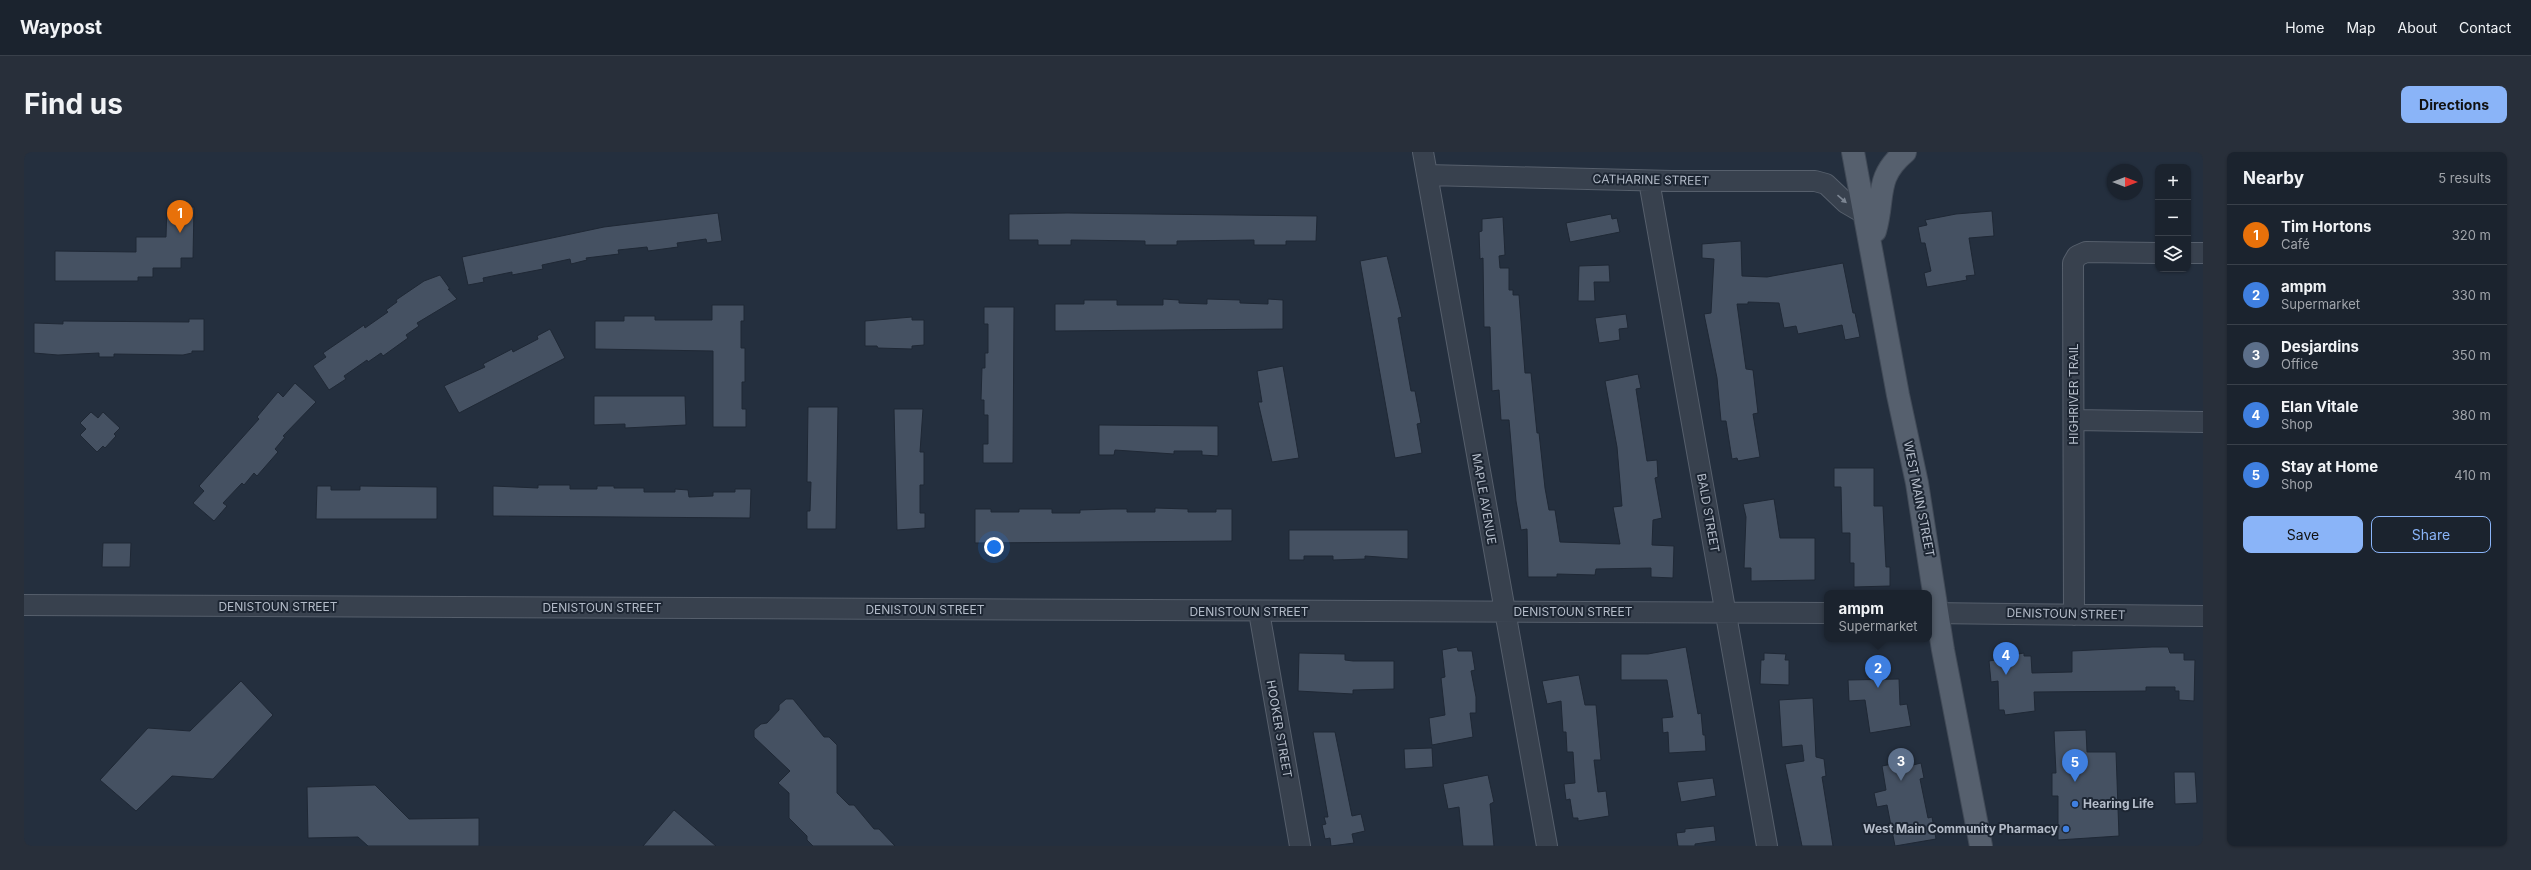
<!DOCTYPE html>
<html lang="en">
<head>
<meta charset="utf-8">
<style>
  body { margin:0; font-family:Inter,sans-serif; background:#282f3a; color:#f1f3f6 }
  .controls { position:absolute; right:12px; top:12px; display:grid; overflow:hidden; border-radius:8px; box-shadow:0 1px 3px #0004 }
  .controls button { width:36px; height:36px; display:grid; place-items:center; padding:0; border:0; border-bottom:1px solid #39404a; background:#1b232e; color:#f1f3f6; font:20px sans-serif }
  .compass { position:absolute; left:2083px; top:12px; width:36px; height:36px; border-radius:50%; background:#1b232e; box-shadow:0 1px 3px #0004; rotate:90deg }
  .you { position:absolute; left:970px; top:395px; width:14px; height:14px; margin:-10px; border:3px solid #fff; border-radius:50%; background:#1a73e8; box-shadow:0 0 0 6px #1a73e833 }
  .badge { display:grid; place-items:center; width:26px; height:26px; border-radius:50%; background:#8ab4f8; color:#fff; font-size:13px; font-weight:700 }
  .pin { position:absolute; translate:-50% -33px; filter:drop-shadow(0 1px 2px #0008) }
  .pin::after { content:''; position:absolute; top:21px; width:14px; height:12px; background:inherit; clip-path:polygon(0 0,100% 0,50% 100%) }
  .popup { position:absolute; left:1800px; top:438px; width:108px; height:52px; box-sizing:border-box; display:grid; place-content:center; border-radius:8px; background:#1b232e; filter:drop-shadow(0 1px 3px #0005); font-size:13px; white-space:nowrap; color:#a0a4aa }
  .popup b { font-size:15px; color:#f1f3f6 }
  .popup::after { content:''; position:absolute; left:50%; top:100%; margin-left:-8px; border:8px solid transparent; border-top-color:#1b232e }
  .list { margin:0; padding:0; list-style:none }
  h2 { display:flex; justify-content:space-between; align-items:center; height:52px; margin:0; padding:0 16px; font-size:17px }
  h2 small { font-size:13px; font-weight:400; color:#a0a4aa }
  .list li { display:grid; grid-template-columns:26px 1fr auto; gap:12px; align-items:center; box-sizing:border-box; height:60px; padding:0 16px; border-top:1px solid #39404a }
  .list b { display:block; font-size:15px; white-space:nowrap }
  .list p { margin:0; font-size:13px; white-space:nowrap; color:#a0a4aa }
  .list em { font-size:13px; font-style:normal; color:#a0a4aa }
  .actions { display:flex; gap:8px; padding:12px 16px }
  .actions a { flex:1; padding:9px 0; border:1px solid #8ab4f8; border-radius:8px; text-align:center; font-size:14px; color:#8ab4f8 }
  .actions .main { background:#8ab4f8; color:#111 }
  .icon { flex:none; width:22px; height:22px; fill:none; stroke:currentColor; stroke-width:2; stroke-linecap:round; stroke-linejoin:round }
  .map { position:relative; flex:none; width:2179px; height:694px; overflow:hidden; border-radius:8px }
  header { display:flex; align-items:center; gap:24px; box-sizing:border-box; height:56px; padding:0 20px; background:#1b232e; border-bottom:1px solid #39404a }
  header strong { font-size:19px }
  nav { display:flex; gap:22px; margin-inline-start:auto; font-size:14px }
  .intro { display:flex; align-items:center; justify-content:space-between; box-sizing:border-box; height:96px; padding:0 24px }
  h1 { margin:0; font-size:28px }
  .button { padding:10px 18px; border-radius:8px; background:#8ab4f8; color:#111; font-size:14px; font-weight:700 }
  main { display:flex; gap:24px; padding:0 24px }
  aside { flex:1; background:#1b232e; border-radius:8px; box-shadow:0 1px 3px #0004 }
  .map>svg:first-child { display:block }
  .building { fill:#455162; stroke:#1f2835 }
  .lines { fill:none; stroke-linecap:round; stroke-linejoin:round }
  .minor-casing { stroke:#565f6c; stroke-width:22 }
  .major-casing { stroke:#414a57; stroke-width:24 }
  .minor { stroke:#38414e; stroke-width:20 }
  .major { stroke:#56606e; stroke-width:22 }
  .oneway { fill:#7c8592 }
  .shop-dot { fill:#3f7fe0; stroke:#1d2633; stroke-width:1.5 }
  .labels { text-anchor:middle; stroke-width:4; stroke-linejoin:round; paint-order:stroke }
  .street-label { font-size:12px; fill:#b4bcc9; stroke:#1d2633 }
  .poi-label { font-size:12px; font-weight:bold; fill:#b4bcc9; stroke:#1d2633; text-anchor:start }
</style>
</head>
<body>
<header>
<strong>Waypost</strong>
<nav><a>Home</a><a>Map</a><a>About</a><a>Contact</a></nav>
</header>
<div class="intro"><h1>Find us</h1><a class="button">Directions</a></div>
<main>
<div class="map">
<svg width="2179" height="694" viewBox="0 0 2179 694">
  <rect width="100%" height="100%" fill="#242f3e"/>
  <path class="building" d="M143,55H170L169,106H157V116H129V125H114V129H31V99L112,100V85H142Z
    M1968,59L1970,84L1945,86L1951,123L1942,124L1943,128L1903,135L1900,121L1907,119L1901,91H1897L1894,75L1903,73L1901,68L1932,62Z
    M694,61L698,89L683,91L682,87L653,91L654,95L624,99L623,95L594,98L595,102L562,106L563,108L547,112L546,107L518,113L519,117L488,123V120L459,126L460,130L444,133L438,105L580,75Z
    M1043,61L1293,64L1292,89H1262V93H1230V88L1153,89V93H1121V89L1047,88V93H1014V88H985V62Z
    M1587,62L1588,67L1593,66L1596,80L1546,90L1542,71Z
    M1479,65L1481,103L1475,104L1476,116H1485V138H1489V143H1495L1501,221H1507L1513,281H1515L1521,336L1525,358H1531L1536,390L1596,392L1589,355L1598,354L1593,295L1581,229L1614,222L1617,236L1612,237L1623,309L1633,308L1634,325L1631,326L1638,366L1629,368L1628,393L1650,394L1649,426L1627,425V416L1572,417L1571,423L1533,422V425H1504L1503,377L1497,378L1492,349L1485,268H1477L1475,238L1468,239L1466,175H1460L1459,106L1456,107L1455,80L1458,79V67Z
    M1717,89L1718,124L1743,125L1819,111L1829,161H1831L1836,185L1821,188L1818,173L1774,182L1772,174L1760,176L1755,151L1724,150V152H1713L1722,217L1729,218L1734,261L1729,262L1736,305L1714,309L1713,306L1708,307L1702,269H1697L1693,226L1680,162L1687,161L1690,107L1678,106V92Z
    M1363,104L1378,165L1374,166L1387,239H1391L1397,271L1393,272L1398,301L1371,306L1336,109Z
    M1585,113L1586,130H1570L1571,149H1554L1555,114Z
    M416,123L426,137H424L433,147L393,171L395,174L382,183L384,186L359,204L357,201L344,210L343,208L320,224L322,227L305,238L289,214L302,205L299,201L340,173L341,176L364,160L362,158L373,150L372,148L400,129Z
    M1139,147L1155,148V151L1183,152V147L1216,148V151L1244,152V147L1259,148V177L1031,179V152H1060V148H1093V153H1139Z
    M688,153H720V169H717V196H721V230H718V257H722V275H689V199L571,197V169H600V164H631V168H688Z
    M960,155H990L989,311H959V292H964V263H960V248H957L958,216H961V201H964V172H960Z
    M1602,162L1604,176L1595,177L1596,188L1575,191L1571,166Z
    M888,165V168H900V193L888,194V197L854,196L853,194H841V169Z
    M165,167H180V199H168V201L159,203L90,202V205H75V201L34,203L10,201V171L39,172V169L165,170Z
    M526,177L541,206L435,261L420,234L461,215L459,212L488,197L489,200L514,187L513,184Z
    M1259,214L1275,306L1248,310L1234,250H1238L1233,219Z
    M271,231L292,250L259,284L261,285L251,297L254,300L233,324L230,321L220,333L218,331L199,351L203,354L190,369L169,351L180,339L175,334L235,267L233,265L254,240L259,245Z
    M570,244H661L662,273L601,276V272L570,273Z
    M784,255H814L812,377H783V359H786L787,330H783Z
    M870,257H899L896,300H900V333H896V361H901V376L873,378Z
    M67,260L74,266L79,260L96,276L90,282L92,284L81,296L79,294L73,300L56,283L62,277L56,271Z
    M1075,273L1194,274V304L1178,303V299H1150V302L1091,298L1090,303H1075Z
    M1810,316H1850V354H1859L1862,415H1866V434L1830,435V411H1826V381H1818L1817,335H1810Z
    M514,333H546V337H573V334H590V336H620V340H651V337L664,338L665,345L689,344V340H711V337H727L726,366L469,364V334L514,336Z
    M293,334H307V338H336V334L413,335V367H292Z
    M1750,347L1756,386H1791V428L1727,429V416H1720L1722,365L1719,352Z
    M1131,356L1164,357V360H1192V357H1208V389L951,391V357H967V360H995V357H1028V361H1056V358L1088,357H1103V360H1131Z
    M1265,378H1384V407L1341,404V407L1309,408V404H1280V408H1265Z
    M79,391H107L106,415H78Z
    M1433,495L1434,499H1448L1451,518L1447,519L1452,545V561H1446L1449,585L1408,593L1405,566L1421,563L1417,526L1421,525L1418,498Z
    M1662,495L1674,562L1677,561L1679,583H1681L1682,599L1645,601L1644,580L1639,581L1638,566L1649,565L1643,528H1597V502H1624Z
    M2128,495H2144L2146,501H2160V508H2171L2170,549L2155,548V539H2151V535H2122V539L2010,540L2011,559L1981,563L1980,558H1975L1974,529L1967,530L1965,509L1971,508V506L2000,501V504H2007L2008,521L2048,520V499Z
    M1275,501L1321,502V508L1329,509H1370V537L1329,538V542L1274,539Z
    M1740,501L1762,502L1761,508H1765V533L1736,532L1737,508H1740Z
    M1555,523L1561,553H1572L1577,608H1570L1574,640L1582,639L1585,664L1554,669V666H1549L1546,647L1542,648L1540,632L1551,631L1549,600H1543L1542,580H1539L1537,549L1523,552L1518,529Z
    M1875,527L1876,553L1883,552L1887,574L1846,581L1841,548L1825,549L1824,528Z
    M217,529L249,563L189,627L148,624L112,659L76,628L124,576L166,579Z
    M1789,546L1792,605L1800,607L1802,624L1798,625L1809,694H1778L1761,612L1780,609L1778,593L1758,595L1755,548Z
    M762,547H769L800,585H805L813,593V641L825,653H830L850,677H855L871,694H789L783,688V684L765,666V641L754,631L766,619L730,585V578L737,572L743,571L755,558V553Z
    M2062,578L2063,600H2092L2095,684L2034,688V644H2028V621H2032L2030,579Z
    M1289,580H1311L1328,664L1337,662L1341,679L1328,682L1330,691L1307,694L1306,686L1301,687L1298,673L1302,672L1300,665H1304Z
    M1408,596L1409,615L1381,617L1380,597Z
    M1884,609L1885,614L1897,611L1900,626L1896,627L1904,666L1908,665L1912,687L1871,694L1863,653L1853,655L1850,641L1862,638L1858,614Z
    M2150,620H2171L2173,651L2151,652Z
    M1464,623L1470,650L1466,652L1470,694H1439L1435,655L1424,657L1419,632Z
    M1689,626L1692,644L1657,650L1653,630Z
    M351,633L385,667L455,666V694H344L334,685L284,686L283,635Z
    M650,658L692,694H619Z
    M1690,674L1692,689L1671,692V694H1654L1652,681L1661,680V677Z"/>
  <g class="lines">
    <defs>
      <path id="minor" d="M1399,0L1523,694
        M1403,23L1648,29H1791L1802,32L1822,51L1841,62
        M1625,29L1743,694
        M2164,101H2179
        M2050,268L2179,270
        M0,453L1803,461
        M1235,460L1276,694
        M1905,461L2179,464
        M2050,463L2049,111L2053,104L2062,100L2134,101"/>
      <path id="major" d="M1829,0L1874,243L1893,331L1919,498L1957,694
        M1851,79C1861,45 1850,26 1881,0"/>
    </defs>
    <use href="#minor" class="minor-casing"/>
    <use href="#major" class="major-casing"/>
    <use href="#minor" class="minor"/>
    <use href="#major" class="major"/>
  </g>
  <defs><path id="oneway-solid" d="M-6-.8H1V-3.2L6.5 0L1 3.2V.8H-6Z"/></defs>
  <use class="oneway" href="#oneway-solid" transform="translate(1818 47) rotate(41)"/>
  <g class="shop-dot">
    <circle cx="2051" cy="652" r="4"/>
    <circle cx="2042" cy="677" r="4"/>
  </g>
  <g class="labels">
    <g class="street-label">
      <text transform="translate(1627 28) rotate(1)" y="4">CATHARINE STREET</text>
      <text transform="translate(2050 242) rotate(-90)" y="4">HIGHRIVER TRAIL</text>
      <text transform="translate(1460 347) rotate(80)" y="4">MAPLE AVENUE</text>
      <text transform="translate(1895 347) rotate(79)" y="4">WEST MAIN STREET</text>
      <text transform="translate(1684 361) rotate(80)" y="4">BALD STREET</text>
      <text x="254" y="459">DENISTOUN STREET</text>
      <text x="578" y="460">DENISTOUN STREET</text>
      <text x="901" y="462">DENISTOUN STREET</text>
      <text x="1225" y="464">DENISTOUN STREET</text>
      <text x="1549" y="464">DENISTOUN STREET</text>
      <text transform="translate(2042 462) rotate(1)" y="4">DENISTOUN STREET</text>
      <text transform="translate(1255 577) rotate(80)" y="4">HOOKER STREET</text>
    </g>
    <g class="poi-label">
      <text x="2059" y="656">Hearing Life</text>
      <text x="2034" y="681" text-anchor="end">West Main Community Pharmacy</text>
    </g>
  </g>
</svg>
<div class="controls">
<button>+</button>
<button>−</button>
<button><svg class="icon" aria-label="layers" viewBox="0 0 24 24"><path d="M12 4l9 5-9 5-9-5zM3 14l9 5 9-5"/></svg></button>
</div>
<svg class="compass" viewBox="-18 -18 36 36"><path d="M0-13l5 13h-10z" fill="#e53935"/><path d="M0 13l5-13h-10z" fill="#a0a4aa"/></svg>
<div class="you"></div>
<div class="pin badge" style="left:156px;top:81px;background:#e8710a">1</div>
<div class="pin badge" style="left:1854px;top:536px;background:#3f7fe0">2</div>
<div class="popup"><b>ampm</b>Supermarket</div>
<div class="pin badge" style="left:1877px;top:629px;background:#5c6f8a">3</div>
<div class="pin badge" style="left:1982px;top:523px;background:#3f7fe0">4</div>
<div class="pin badge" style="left:2051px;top:630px;background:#3f7fe0">5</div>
</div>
<aside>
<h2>Nearby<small>5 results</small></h2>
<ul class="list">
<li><span class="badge" style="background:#e8710a">1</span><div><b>Tim Hortons</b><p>Café</p></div><em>320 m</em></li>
<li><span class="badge" style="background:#3f7fe0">2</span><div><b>ampm</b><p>Supermarket</p></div><em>330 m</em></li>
<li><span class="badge" style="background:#5c6f8a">3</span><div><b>Desjardins</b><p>Office</p></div><em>350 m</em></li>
<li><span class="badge" style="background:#3f7fe0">4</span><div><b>Elan Vitale</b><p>Shop</p></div><em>380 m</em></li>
<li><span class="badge" style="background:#3f7fe0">5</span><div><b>Stay at Home</b><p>Shop</p></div><em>410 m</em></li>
</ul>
<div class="actions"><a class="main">Save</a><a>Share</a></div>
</aside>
</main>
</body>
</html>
